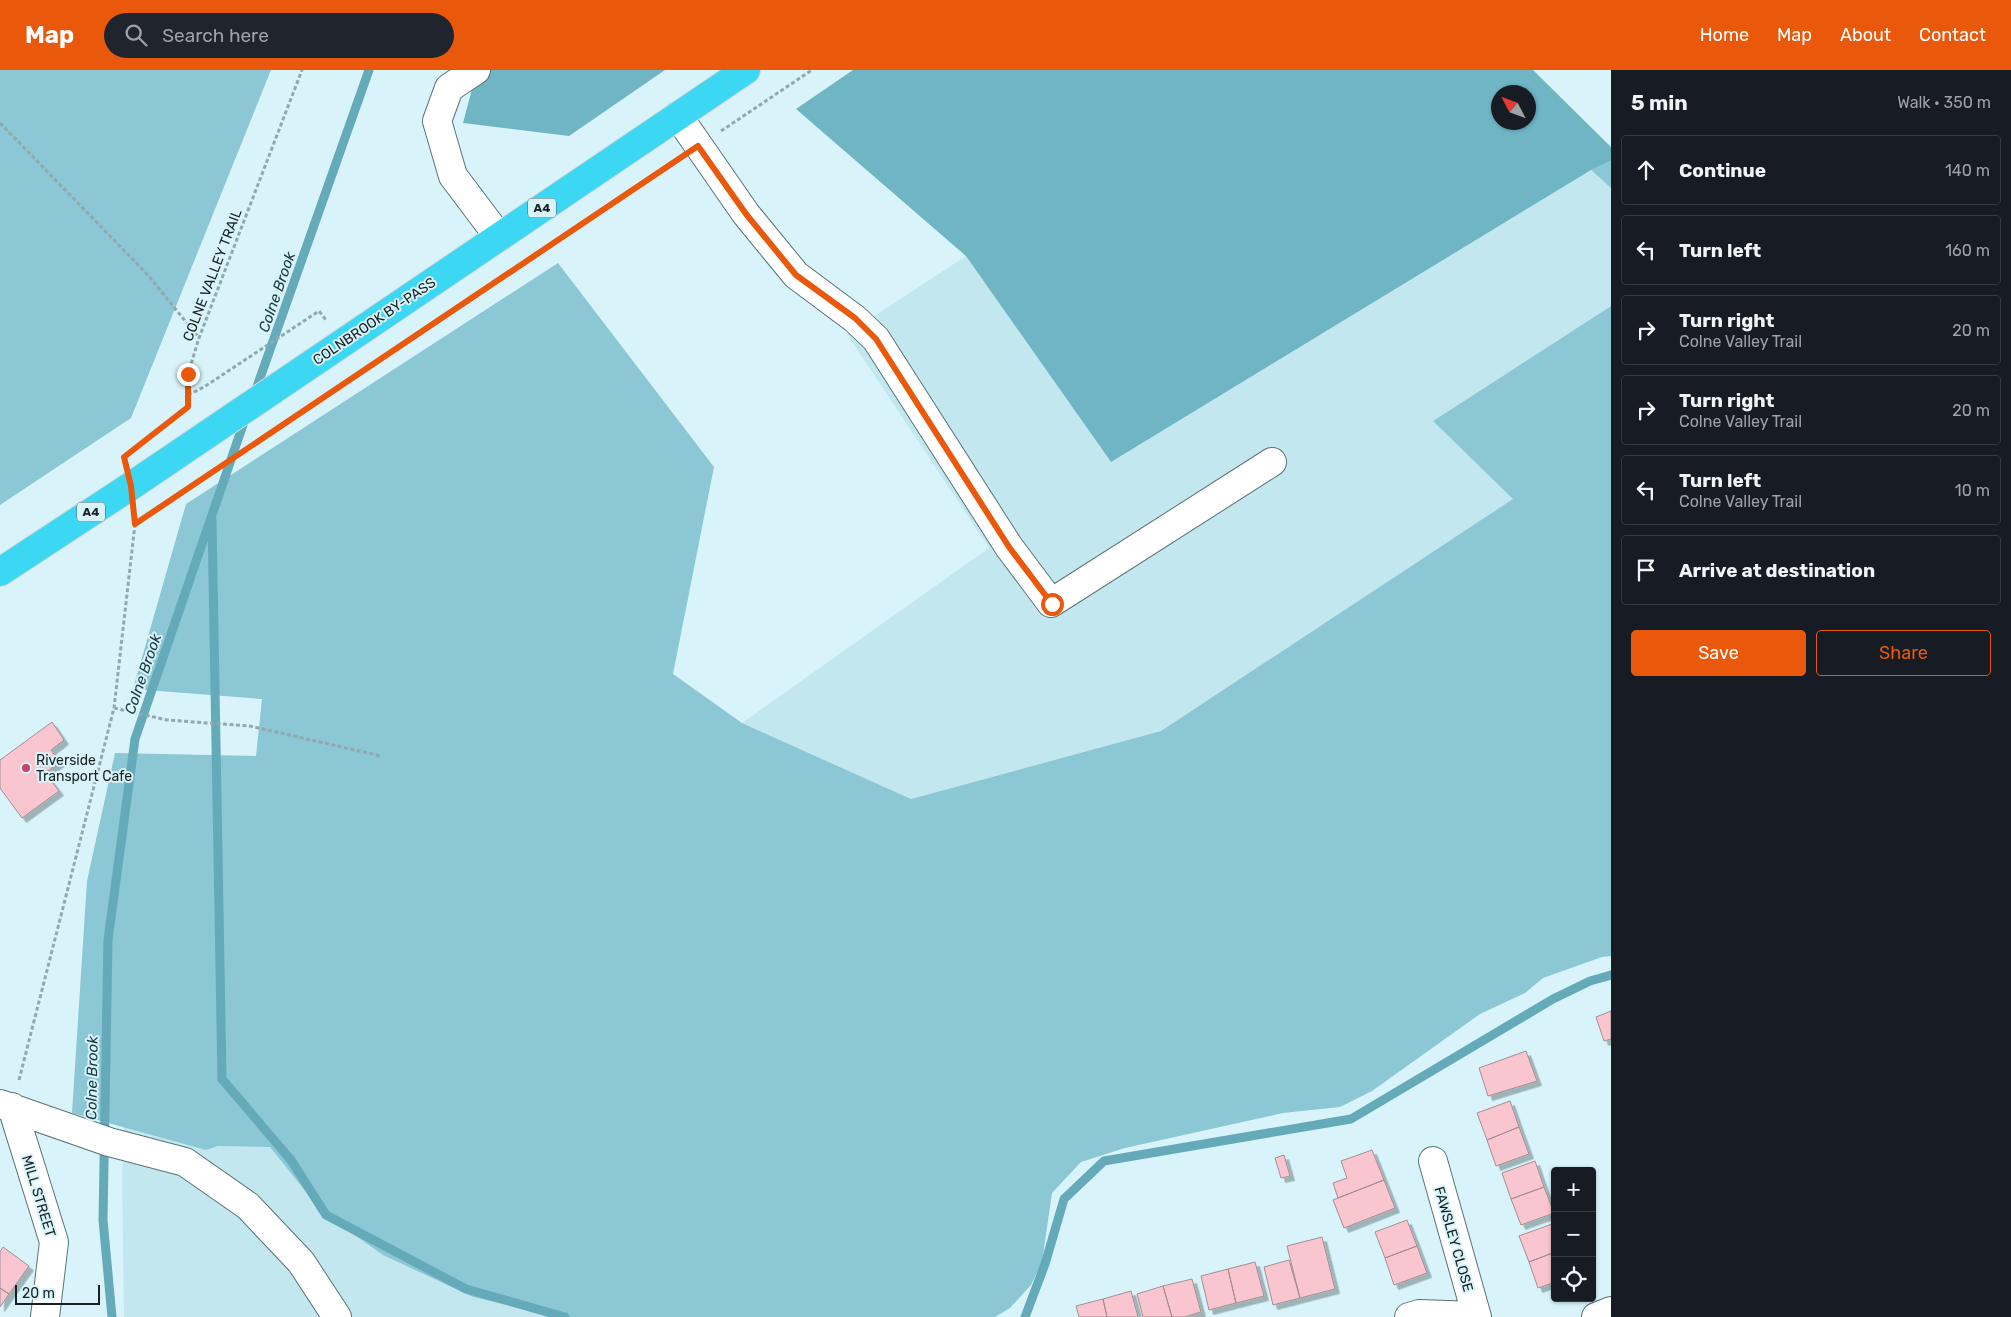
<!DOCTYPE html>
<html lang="en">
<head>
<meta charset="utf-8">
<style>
  body { margin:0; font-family:Rubik,sans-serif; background:#20242c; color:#f1f3f6 }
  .controls { position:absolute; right:15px; bottom:15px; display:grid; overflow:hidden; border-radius:5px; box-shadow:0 1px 4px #0004 }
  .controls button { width:45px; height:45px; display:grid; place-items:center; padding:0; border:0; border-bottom:1px solid #363941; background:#171b24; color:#f1f3f6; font:25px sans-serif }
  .compass { position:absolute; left:1491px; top:15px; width:45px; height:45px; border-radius:50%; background:#171b24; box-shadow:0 1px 4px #0004; rotate:311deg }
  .scale { position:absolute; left:15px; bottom:12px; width:85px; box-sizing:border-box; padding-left:5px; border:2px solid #172124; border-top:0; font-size:14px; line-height:18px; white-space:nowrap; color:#172124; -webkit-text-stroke:4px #d8f4fa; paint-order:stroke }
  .stop { position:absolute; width:15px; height:15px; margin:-11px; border:4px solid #ea580c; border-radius:50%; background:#fff }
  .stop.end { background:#ea580c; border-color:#fff; box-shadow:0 1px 5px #0008 }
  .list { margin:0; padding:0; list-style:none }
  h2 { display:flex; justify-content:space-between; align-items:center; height:65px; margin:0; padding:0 20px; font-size:21px }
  h2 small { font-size:16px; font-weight:400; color:#9ea1a6 }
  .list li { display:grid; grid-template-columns:32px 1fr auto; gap:15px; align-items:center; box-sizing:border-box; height:70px; margin:0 10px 10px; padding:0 10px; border:1px solid #363941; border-radius:5px }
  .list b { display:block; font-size:19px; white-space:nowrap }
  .list p { margin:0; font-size:16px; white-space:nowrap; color:#9ea1a6 }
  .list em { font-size:16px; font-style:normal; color:#9ea1a6 }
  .actions { display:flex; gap:10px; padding:15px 20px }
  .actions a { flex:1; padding:11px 0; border:1px solid #ea580c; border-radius:5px; text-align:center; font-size:18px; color:#ea580c }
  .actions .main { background:#ea580c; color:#fff }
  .icon { flex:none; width:28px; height:28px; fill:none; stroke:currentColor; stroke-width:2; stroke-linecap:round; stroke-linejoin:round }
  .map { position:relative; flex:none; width:1611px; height:1247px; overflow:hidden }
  header { display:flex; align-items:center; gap:30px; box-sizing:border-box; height:70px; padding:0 25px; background:#ea580c; color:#fff }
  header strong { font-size:24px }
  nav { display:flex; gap:28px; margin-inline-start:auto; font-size:18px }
  .search { width:350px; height:45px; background:#20242c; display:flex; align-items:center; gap:12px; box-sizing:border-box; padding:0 18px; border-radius:28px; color:#9ea1a6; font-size:19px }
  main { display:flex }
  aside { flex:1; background:#171b24 }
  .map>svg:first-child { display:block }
  .built { fill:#c2e7ef }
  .green { fill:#8bc7d4 }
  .forest { fill:#6fb5c4; fill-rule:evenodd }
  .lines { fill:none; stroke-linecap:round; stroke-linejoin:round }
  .stream { stroke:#64aab9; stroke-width:9 }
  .building { fill:#f9c6cf; stroke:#a58d91; filter:url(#shadow) }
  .minor-casing { stroke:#5a7277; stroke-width:30 }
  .highway-casing { stroke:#d5d7d8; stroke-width:30 }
  .path { stroke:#93a8ad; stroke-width:3; stroke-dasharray:4 2.5; stroke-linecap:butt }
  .minor { stroke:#fff; stroke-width:28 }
  .highway { stroke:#3cd7f3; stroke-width:28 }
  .route { stroke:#ea580c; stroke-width:6 }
  .poi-dot { fill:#cd3f6a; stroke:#d8f4fa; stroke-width:2 }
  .labels { text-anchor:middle; stroke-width:4; stroke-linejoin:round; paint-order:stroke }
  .shield { fill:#d8f4fa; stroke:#516064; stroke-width:1 }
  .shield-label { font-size:12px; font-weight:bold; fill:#172124 }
  .street-label { font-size:14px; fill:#172124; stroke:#d8f4fa }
  .poi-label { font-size:14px; fill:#172124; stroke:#d8f4fa; text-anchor:start }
  .water-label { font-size:15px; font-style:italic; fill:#163940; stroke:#d8f4fa }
</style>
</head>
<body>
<header>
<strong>Map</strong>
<div class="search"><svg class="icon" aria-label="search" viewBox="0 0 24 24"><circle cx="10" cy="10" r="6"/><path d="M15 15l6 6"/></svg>Search here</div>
<nav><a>Home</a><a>Map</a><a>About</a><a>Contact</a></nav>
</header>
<main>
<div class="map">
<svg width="1611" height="1247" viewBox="0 0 1611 1247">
  <defs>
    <filter id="shadow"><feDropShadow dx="4.5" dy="4.5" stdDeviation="0" flood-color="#0004"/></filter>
  </defs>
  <rect width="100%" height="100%" fill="#d8f4fa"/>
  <path class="built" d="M1591,100L1611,118V236L1433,351L1514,429L1161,661L911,729L742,653L989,478L847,264L966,186L1111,392Z
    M124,1056L206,1080L218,1076L270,1077L322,1142L473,1227L557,1247H124L122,1103Z"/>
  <path class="green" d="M0,0H271L131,348L0,435Z
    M1611,91V118L1591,100Z
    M558,193L714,397L673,604L742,653L911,729L1161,661L1513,429L1433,351L1611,236V886L1602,887L1543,908L1525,923L1480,944L1372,1021L1340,1037L1283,1043L1125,1078L1081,1092L1052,1123L1042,1192L1031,1215L1010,1238L995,1247H557L473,1227L383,1185L322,1142L270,1077L218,1076L206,1080L72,1043L87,811L115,683L256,686L262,629L133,619L186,434Z"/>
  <path class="forest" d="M477,0H665L569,66L463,53Z
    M853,0H1533L1611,77V91L1591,100L1111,392L966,186L796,39ZM1498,22H1528V52H1498Z"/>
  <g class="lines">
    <path class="stream" d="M254,325L369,0
      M212,450L222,1009L291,1090L326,1145L466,1219L565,1247
      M112,1247L103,1150L108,870L135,669L246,346
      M1025,1247L1045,1194L1064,1129L1104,1091L1351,1049L1553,929L1590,911L1611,905"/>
  </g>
  <path class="building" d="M52,652L64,670L51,680L60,692L45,703L59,721L22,748L0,718V690Z
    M1611,941V969L1604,971L1596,947Z
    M1526,981L1537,1011L1488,1026L1479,998Z
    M1510,1031L1519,1057L1487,1070L1477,1043Z
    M1519,1057L1529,1084L1496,1096L1487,1070Z
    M1372,1080L1384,1110L1338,1128L1333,1113L1347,1108L1341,1091Z
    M1284,1085L1290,1106L1281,1108L1275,1088Z
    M1535,1091L1544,1117L1511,1129L1502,1103Z
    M1384,1110L1395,1138L1344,1158L1333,1130Z
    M1544,1117L1554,1143L1521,1155L1511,1129Z
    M1407,1150L1417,1176L1385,1188L1375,1162Z
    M1552,1154L1555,1162V1182L1529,1192L1519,1166Z
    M1322,1167L1335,1219L1300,1228L1287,1176Z
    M1417,1176L1427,1203L1394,1215L1385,1188Z
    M3,1177L29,1196L9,1224L0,1218V1182Z
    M1555,1182V1212L1538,1218L1529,1192Z
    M1289,1190L1300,1228L1273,1235L1264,1197Z
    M1255,1192L1264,1226L1236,1233L1228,1199Z
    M1228,1199L1236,1233L1209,1240L1201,1206Z
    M1192,1209L1201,1242L1184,1247H1172L1163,1216Z
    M1163,1216L1172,1247H1143L1137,1224Z
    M0,1218L9,1224L0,1237Z
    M1131,1221L1138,1247H1107L1103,1229Z
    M1103,1229L1107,1247H1079L1076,1236Z"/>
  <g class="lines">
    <defs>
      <path id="minor" d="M476,0L449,18L437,51L453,106L499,167
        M678,46L746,144L796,205L855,249L876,269L1009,477L1051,533L1272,392
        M0,1034L109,1072L185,1092L248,1136L301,1192L337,1247
        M12,1037L54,1172L45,1247
        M1433,1091L1477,1247
        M1409,1247L1419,1244L1476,1246
        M1596,1247L1611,1241"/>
      <path id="highway" d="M0,502L131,416L746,0"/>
    </defs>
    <use href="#minor" class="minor-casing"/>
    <use href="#highway" class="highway-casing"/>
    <path class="path" d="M0,53L147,204L199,268
      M721,61L812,0
      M188,325L204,317L319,241L326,250
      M156,362L188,337V304L199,268L302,0
      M135,454L676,91
      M114,638L167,650L250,656L381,686
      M19,1010L114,638L135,454L134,447"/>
    <use href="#minor" class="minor"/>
    <use href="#highway" class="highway"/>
  </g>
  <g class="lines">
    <path class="route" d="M188,304V337L124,387L131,416L135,454L698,76L746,144L796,205L855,248L876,269L1009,477L1052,534"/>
  </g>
  <circle class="poi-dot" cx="26" cy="698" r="5"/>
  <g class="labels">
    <g class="shield">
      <rect x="528" y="128.5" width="28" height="19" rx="4"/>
      <rect x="77" y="432.5" width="28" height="19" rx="4"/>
    </g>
    <g class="shield-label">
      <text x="542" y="142">A4</text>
      <text x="91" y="446">A4</text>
    </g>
    <g class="street-label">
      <text transform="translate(212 205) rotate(-69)" y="5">COLNE VALLEY TRAIL</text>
      <text transform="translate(374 251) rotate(-34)" y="5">COLNBROOK BY-PASS</text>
      <text transform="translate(39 1126) rotate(73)" y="5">MILL STREET</text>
      <text transform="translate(1454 1169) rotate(74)" y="5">FAWSLEY CLOSE</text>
    </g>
    <g class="poi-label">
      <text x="36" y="695">Riverside<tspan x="36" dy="16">Transport Cafe</tspan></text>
    </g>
    <g class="water-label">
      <text transform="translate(277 222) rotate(-71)" y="5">Colne Brook</text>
      <text transform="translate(143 604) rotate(-71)" y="5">Colne Brook</text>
      <text transform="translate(92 1008) rotate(-89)" y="5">Colne Brook</text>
    </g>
  </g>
</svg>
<div class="controls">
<button>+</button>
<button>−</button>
<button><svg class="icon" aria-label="locate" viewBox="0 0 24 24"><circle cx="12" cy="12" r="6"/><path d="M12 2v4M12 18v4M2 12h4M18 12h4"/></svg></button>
</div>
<svg class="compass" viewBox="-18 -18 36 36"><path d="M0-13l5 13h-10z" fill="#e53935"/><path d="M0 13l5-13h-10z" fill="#9ea1a6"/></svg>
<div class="scale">20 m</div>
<div class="stop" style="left:1052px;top:534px"></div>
<div class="stop end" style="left:188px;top:304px"></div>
</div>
<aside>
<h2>5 min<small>Walk · 350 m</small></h2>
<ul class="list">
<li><svg class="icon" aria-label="ahead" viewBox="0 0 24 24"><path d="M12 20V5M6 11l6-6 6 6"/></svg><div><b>Continue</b></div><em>140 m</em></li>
<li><svg class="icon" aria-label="left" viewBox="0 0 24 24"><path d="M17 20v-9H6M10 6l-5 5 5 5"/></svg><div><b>Turn left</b></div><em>160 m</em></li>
<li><svg class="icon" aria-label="right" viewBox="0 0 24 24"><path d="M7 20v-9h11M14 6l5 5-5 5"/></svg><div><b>Turn right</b><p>Colne Valley Trail</p></div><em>20 m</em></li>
<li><svg class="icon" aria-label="right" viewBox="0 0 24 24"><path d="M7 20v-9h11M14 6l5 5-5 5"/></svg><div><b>Turn right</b><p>Colne Valley Trail</p></div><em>20 m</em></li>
<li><svg class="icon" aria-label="left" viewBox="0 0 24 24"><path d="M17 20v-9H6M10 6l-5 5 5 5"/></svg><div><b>Turn left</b><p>Colne Valley Trail</p></div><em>10 m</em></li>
<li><svg class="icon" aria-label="arrive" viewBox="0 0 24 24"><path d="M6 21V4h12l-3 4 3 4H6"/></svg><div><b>Arrive at destination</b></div></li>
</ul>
<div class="actions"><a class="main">Save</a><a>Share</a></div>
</aside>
</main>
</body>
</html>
